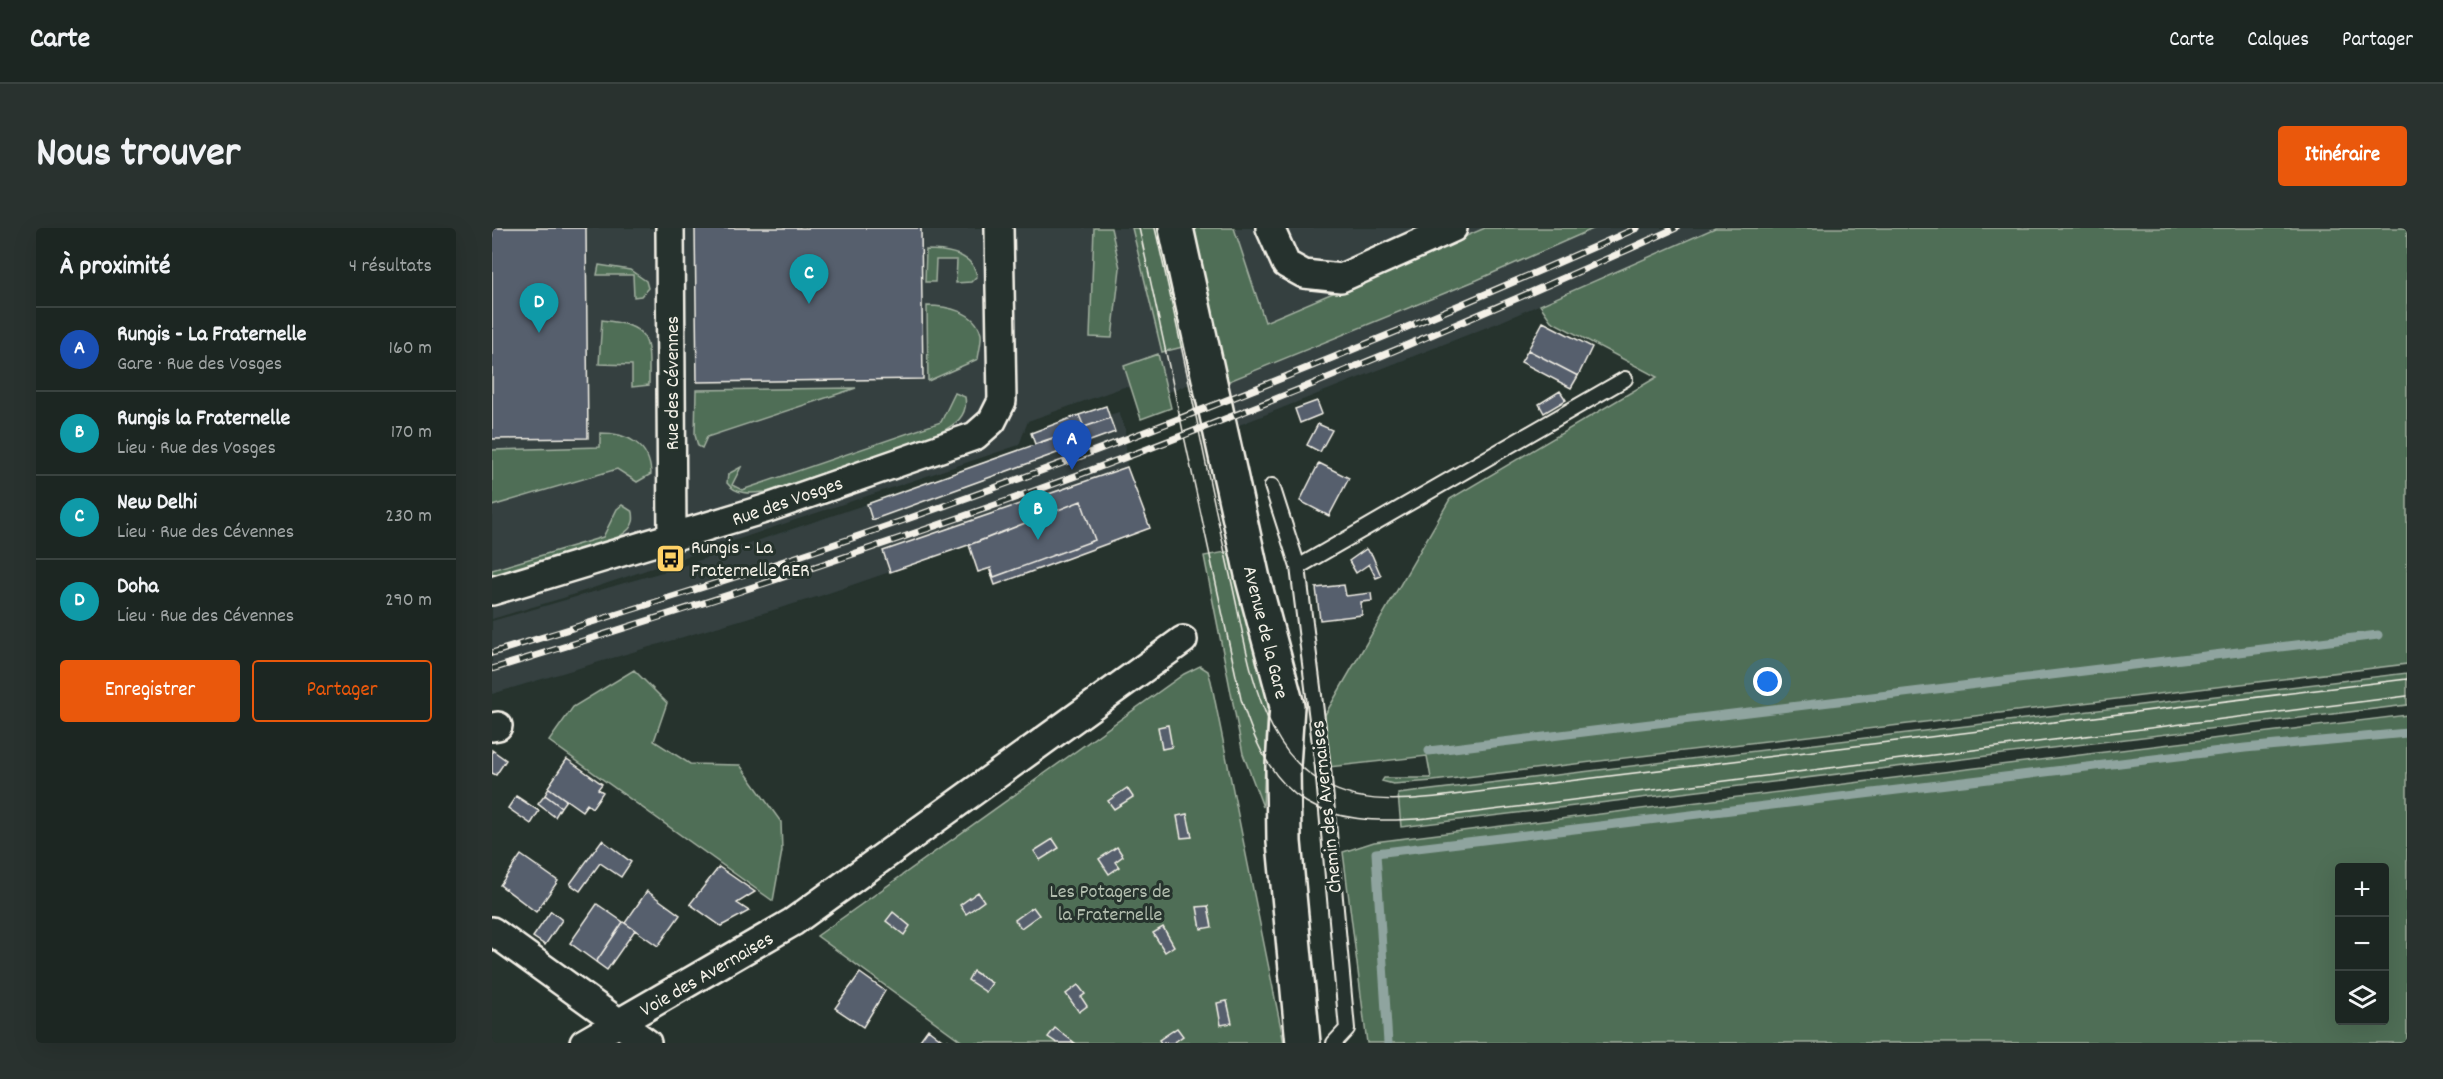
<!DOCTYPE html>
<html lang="fr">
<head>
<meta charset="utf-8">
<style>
  body { margin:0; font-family:Dekko,sans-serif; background:#29322f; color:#f1f3f6 }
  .controls { position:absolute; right:18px; bottom:18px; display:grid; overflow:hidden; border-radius:6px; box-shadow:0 6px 24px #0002 }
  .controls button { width:54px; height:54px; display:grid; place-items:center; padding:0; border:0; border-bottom:2px solid #3a4340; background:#1c2622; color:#f1f3f6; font:30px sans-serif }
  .you { position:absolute; left:1276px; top:454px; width:21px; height:21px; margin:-15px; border:4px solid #fff; border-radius:50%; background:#1a73e8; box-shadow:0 0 0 9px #1a73e833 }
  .badge { display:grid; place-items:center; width:39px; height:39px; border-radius:50%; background:#ea580c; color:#fff; font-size:20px; font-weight:700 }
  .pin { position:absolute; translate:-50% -50px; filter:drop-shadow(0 2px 3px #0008) }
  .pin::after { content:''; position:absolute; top:32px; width:21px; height:18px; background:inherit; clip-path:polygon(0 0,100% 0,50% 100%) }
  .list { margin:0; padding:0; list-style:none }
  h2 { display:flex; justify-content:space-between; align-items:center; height:78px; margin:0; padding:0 24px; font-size:26px }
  h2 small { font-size:20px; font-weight:400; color:#a0a5a5 }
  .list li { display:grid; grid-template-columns:39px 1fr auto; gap:18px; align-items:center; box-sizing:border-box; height:84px; padding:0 24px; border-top:2px solid #3a4340 }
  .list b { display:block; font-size:22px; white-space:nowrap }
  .list p { margin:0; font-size:20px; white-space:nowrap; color:#a0a5a5 }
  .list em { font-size:20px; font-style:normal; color:#a0a5a5 }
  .actions { display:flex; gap:12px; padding:18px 24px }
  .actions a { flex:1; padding:14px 0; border:2px solid #ea580c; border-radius:6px; text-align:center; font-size:21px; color:#ea580c }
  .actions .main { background:#ea580c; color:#fff }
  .icon { flex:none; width:33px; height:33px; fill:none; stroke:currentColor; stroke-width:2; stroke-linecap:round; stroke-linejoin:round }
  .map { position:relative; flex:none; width:1915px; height:815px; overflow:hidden; border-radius:6px }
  header { display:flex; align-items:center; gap:36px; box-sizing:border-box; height:84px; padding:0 30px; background:#1c2622; border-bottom:2px solid #3a4340 }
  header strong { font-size:28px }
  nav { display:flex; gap:33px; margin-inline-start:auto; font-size:21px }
  .intro { display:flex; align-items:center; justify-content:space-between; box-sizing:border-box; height:144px; padding:0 36px }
  h1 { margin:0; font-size:42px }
  .button { padding:15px 27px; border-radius:6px; background:#ea580c; color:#fff; font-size:21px; font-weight:700 }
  main { display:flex; gap:36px; padding:0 36px }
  aside { flex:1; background:#1c2622; border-radius:6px; box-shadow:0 6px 24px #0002 }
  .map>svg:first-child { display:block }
  .built { fill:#344040 }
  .green { fill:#506e57; stroke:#a2b0a0; stroke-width:1.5; fill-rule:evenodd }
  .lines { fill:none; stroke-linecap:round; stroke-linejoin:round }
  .stream { stroke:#8fa49f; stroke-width:9 }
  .building { fill:#565f6d; stroke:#f4f1e8; stroke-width:1.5 }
  .lane-casing { stroke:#f4f1e8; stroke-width:18 }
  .street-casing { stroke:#f4f1e8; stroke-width:32 }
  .secondary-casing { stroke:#f4f1e8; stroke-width:38 }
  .lane { stroke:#26332d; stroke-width:14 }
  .street { stroke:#26332d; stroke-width:27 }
  .secondary { stroke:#26332d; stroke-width:33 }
  .tram { stroke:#f4f1e8; stroke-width:1.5 }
  .rail-casing { stroke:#f4f1e8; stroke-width:7 }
  .rail { stroke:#26332d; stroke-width:4.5; stroke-dasharray:14; stroke-linecap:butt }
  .labels { text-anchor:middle; stroke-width:6; stroke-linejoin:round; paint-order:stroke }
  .street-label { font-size:20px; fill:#f4f1e8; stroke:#26332d }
  .poi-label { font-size:20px; fill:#f4f1e8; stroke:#26332d; text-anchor:start }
  .park-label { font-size:20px; fill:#b2bdae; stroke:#26332d }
</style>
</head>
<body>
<header>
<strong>Carte</strong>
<nav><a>Carte</a><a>Calques</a><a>Partager</a></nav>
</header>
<div class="intro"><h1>Nous trouver</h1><a class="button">Itinéraire</a></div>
<main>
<aside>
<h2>À proximité<small>4 résultats</small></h2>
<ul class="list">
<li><span class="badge" style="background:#1a4fb4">A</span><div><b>Rungis - La Fraternelle</b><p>Gare · Rue des Vosges</p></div><em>160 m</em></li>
<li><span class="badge" style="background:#0f9aa8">B</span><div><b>Rungis la Fraternelle</b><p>Lieu · Rue des Vosges</p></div><em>170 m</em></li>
<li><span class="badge" style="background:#0f9aa8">C</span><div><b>New Delhi</b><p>Lieu · Rue des Cévennes</p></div><em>230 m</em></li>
<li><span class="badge" style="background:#0f9aa8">D</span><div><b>Doha</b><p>Lieu · Rue des Cévennes</p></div><em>290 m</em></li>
</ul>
<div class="actions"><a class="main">Enregistrer</a><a>Partager</a></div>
</aside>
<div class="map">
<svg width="1915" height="815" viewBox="0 0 1915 815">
  <rect width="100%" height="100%" fill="#26332d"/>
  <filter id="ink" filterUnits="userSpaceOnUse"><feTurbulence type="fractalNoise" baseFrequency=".0167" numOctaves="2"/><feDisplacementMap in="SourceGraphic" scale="12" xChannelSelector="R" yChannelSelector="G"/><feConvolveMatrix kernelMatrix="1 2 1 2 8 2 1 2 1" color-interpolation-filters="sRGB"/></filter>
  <g filter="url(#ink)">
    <path class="built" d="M0,0H1050L733,143L676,164L632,159L536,193L527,217L71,370L0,391Z
      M1103,0H1223L1008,94L747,197L735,154L985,52Z
      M613,178L617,187L627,184L633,201L635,239L658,300L503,357L497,340L486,344L476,317L328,368L0,466V393L181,341L375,276L543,217L539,205Z"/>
    <path class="green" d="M602,0H619L628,40L620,110L598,109Z
      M640,0H671L695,118L670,124Z
      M700,0H742L773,94L993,0H1103L985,52L735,154Z
      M1223,0H1915V436L941,553L901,556L890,553L892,550H939L935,528L837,539L831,490L958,271L1165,149L1059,93L1048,77Z
      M434,22C454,22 481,25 485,48L479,54L464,55L465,32H444L443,54H433Z
      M107,37L138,42L154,53L156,60L149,68L142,69L141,47H105Z
      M435,78C454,78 484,83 489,106C490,113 487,123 486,131L436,153Z
      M110,92C161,98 157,112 157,157L140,159V137L107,136Z
      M666,126L679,180L649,191L632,138Z
      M364,160L215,209L210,220L206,218L203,207L204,162Z
      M463,165L473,169C477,190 460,198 444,207L275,264C261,265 245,268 235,255L236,246L249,239L240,257L250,262L449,194Z
      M108,205C135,205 158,216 159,246L145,254L125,241L0,278V222L108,219Z
      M130,277L141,284C142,291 142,295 137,301C113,325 34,340 0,350V342L111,309L125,281Z
      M739,323L776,474L771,579L751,526L712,328Z
      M708,438L716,443L719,453L792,815H472L325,708L692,446Z
      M142,442L175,475L162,513L198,536L248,537L289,594L290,623L281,673L57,513L81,479Z
      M1915,445V477L909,599L906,566Z
      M1915,487V815H875L851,624L882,614L1010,598ZM1848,640H1892V792H1848Z"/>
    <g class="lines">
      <path class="stream" d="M937,523L1886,407
        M896,815L884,625L1753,520L1915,505"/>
    </g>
    <path class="building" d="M0,0H94L96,210L0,211Z
      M203,0H429L431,151L205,154Z
      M1051,94L1100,119L1086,148L1036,122Z
      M1036,122L1086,148L1079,160L1029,134Z
      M1068,163L1074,172L1052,185L1047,176Z
      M825,173L830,186L808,195L803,181Z
      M614,178L618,190L592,199L587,187Z
      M587,187L592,199L543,216L539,205Z
      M618,190L623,204L380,292L375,276Z
      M826,196L840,202L828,224L815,217Z
      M827,235L857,250L837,288L808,273Z
      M635,239L658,300L503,357L497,340L502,349L603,312L589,273L488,313L398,344L391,323Z
      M589,273L603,312L502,349L499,340L486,344L477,317Z
      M874,321L880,327L889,348L884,350L877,336L864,345L857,333Z
      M852,357L854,368L879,365L880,373L869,374L870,387L828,392L824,360Z
      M676,497L680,519L670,521L666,499Z
      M0,522L14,532L4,547L0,545Z
      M75,531L110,556L106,561L111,564L100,580L95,576L90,583L56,559Z
      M57,560L74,572L69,579L53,567Z
      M635,560L641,569L622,581L616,573Z
      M53,567L69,579L63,589L46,576Z
      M24,568L47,583L39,596L16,580Z
      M695,586L700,609L689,610L685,588Z
      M561,611L567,620L548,632L542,623Z
      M110,612L139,634L129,649L108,635L88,663L78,656Z
      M625,619L631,628L623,634L627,639L617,646L607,631Z
      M29,627L66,653L44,684L8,657Z
      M227,639L263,664L245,675L257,683L229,698L198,676Z
      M155,663L188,687L166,718L133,695Z
      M486,664L492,673L474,686L468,677Z
      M105,676L131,694L104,734L78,715Z
      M716,678L720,699L709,701L705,679Z
      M541,679L547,687L529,700L523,692Z
      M59,683L70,692L53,717L41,709Z
      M401,684L418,698L412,707L394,693Z
      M131,694L143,702L115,742L104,734Z
      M671,699L682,718L673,724L661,705Z
      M481,743L500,755L494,764L476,752Z
      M368,745L393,763L371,799L343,780Z
      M586,757L593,766L589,769L595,778L587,784L574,766Z
      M735,773L740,795L729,797L725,775Z
      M563,800L583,815H565L556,809Z
      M685,800L691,808L681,815H669L667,812Z
      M436,801L454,815L456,812L460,815H426Z"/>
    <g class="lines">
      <defs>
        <path id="lane" d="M780,258L806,339L831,540L855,801L842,815
          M806,339L1133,151"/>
        <path id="street" d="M178,0L180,310
          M778,0L794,36L812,46L849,50L961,0
          M0,363L276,280L483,208L500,193L510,173L507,0
          M0,499L6,498
          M0,703L155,815
          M92,815L301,694L691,412"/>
        <path id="secondary" d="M684,0L761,351L795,478L791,538L792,614L811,815"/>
      </defs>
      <use href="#lane" class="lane-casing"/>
      <use href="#street" class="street-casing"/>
      <use href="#secondary" class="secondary-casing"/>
      <use href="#lane" class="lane"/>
      <use href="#street" class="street"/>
      <use href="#secondary" class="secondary"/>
      <path class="tram" d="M647,0L749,471C781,577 828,600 936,590L1915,468
        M663,0C690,115 712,232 738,347C750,397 757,455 781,501C790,518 802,534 818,546C857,578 906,573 953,568L1915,451"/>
      <defs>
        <path id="rail" d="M0,425C145,380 290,336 432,285C674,200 911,104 1145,0
          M0,441C164,391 328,339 489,282C725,199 956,103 1184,0"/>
      </defs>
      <use href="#rail" class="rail-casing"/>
      <use href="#rail" class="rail"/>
    </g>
  </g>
  <defs>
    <symbol id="bus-square" viewBox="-11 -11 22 22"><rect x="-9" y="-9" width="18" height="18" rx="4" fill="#ffd166" stroke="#26332d"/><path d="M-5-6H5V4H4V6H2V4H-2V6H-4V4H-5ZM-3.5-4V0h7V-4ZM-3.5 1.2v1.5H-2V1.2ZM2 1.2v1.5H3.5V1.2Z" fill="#111"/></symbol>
  </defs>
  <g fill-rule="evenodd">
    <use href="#bus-square" x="162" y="314" width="33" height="33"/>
  </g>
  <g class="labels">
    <g class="street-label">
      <text transform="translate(179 155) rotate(-90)" y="7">Rue des Cévennes</text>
      <text transform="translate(295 272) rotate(-19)" y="7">Rue des Vosges</text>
      <text transform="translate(775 404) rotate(76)" y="7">Avenue de la Gare</text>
      <text transform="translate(833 579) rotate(-96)" y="7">Chemin des Avernaises</text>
      <text transform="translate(214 745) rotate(-30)" y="7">Voie des Avernaises</text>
    </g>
    <g class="poi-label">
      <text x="199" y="325">Rungis - La<tspan x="199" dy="23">Fraternelle RER</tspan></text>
    </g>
    <g class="park-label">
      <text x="618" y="669">Les Potagers de<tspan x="618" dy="23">la Fraternelle</tspan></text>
    </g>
  </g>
</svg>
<div class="controls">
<button>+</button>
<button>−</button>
<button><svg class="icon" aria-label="layers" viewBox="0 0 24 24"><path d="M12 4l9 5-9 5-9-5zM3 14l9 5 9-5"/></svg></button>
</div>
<div class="you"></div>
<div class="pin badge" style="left:580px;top:242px;background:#1a4fb4">A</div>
<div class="pin badge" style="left:546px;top:312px;background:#0f9aa8">B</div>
<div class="pin badge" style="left:317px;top:76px;background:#0f9aa8">C</div>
<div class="pin badge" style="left:47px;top:105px;background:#0f9aa8">D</div>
</div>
</main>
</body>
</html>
